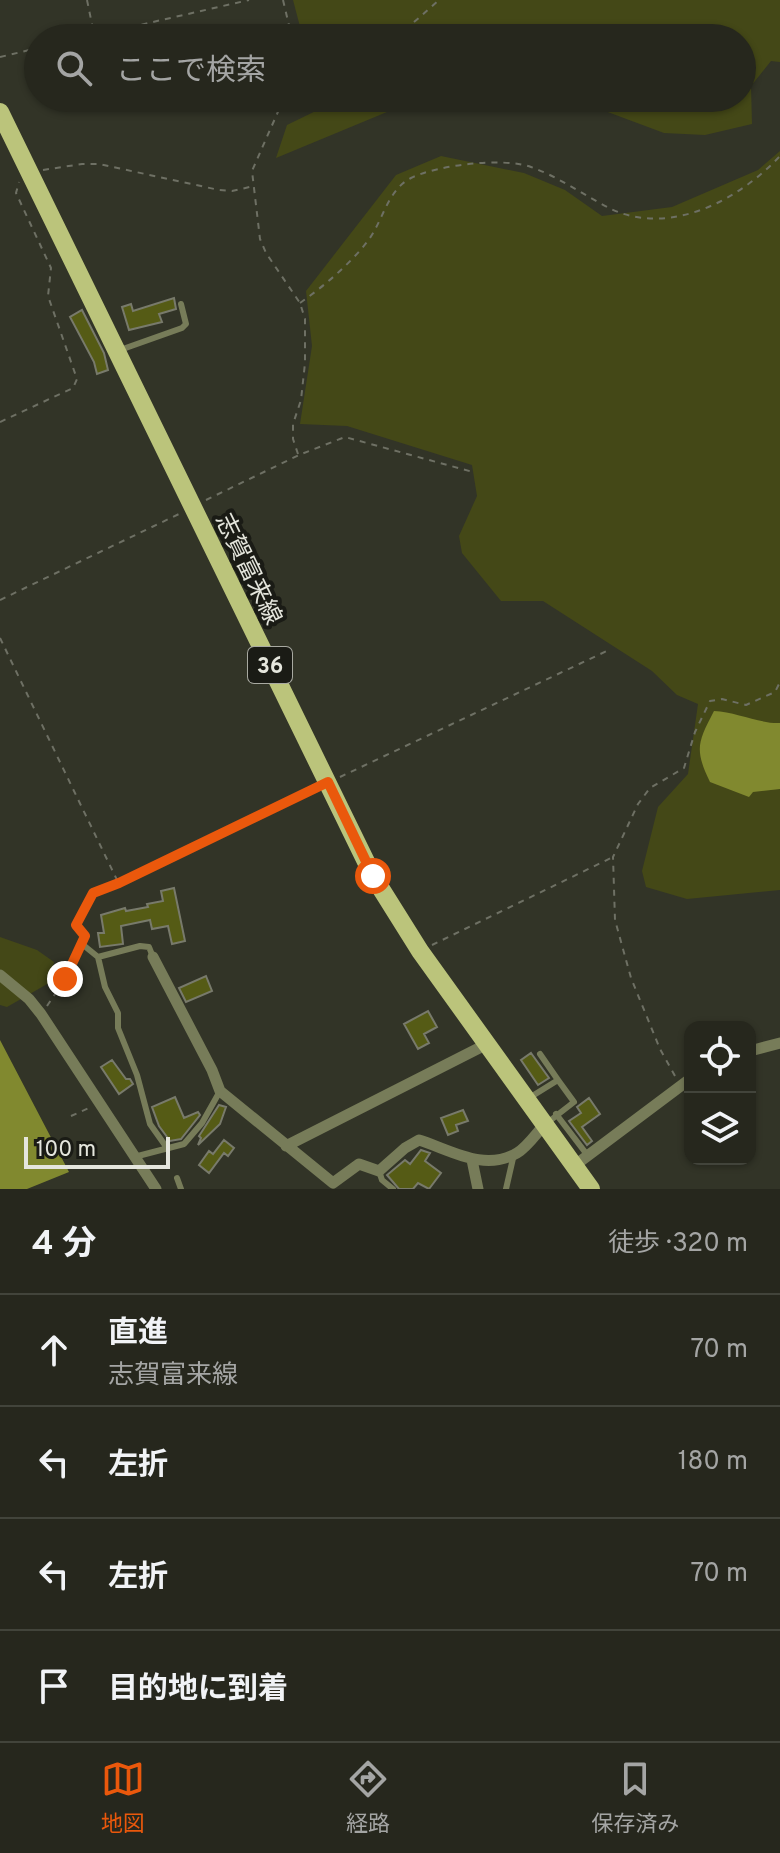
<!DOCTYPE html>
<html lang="ja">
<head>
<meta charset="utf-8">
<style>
  body { margin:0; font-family:Overpass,"Noto Sans JP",sans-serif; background:#32332a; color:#f1f3f6 }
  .controls { position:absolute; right:24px; bottom:24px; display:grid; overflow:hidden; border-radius:16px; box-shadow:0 2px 6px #0004 }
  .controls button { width:72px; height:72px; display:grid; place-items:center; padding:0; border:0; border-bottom:2px solid #42443b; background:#26271d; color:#f1f3f6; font:40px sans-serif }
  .scale { position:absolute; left:24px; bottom:20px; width:146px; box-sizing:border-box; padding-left:8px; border:4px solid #e5e6dd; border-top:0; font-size:22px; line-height:28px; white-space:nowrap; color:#e5e6dd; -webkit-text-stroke:6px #1a1b15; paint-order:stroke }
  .stop { position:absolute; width:24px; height:24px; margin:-18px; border:6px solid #ea580c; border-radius:50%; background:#fff }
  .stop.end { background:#ea580c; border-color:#fff; box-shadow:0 2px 8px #0008 }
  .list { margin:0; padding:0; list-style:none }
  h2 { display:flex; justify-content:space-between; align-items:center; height:104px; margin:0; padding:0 32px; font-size:34px }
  h2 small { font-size:26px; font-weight:400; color:#a4a5a4 }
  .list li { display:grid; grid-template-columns:52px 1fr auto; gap:24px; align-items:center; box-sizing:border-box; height:112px; padding:0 32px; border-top:2px solid #42443b }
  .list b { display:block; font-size:30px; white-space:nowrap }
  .list p { margin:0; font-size:26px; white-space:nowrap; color:#a4a5a4 }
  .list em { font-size:26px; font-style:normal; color:#a4a5a4 }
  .icon { flex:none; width:44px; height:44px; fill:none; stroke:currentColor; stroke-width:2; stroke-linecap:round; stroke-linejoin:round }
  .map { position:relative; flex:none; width:780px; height:1189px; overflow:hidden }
  .search { position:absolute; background:#26271d; box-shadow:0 2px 6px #0004; left:24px; right:24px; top:24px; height:88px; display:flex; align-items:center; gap:20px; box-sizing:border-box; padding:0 28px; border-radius:44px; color:#a4a5a4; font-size:30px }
  .sheet { height:552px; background:#26271d }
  nav { display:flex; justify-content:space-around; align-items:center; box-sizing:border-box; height:112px; border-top:2px solid #42443b; background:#26271d; font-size:22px; color:#a4a5a4 }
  nav a { display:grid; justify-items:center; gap:4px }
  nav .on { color:#ea580c }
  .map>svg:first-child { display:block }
  .green { fill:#444817 }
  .water { fill:#81892f }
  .building { fill:#555b15; stroke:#787a6b; stroke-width:2 }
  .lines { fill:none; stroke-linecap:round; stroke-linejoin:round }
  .path { stroke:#6e7064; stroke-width:2; stroke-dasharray:6 6; stroke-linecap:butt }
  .service { stroke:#777c59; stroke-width:6 }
  .minor { stroke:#777c59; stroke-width:11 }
  .primary { stroke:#bbc47b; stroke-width:18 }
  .route { stroke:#ea580c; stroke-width:10 }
  .labels { text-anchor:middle; stroke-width:8; stroke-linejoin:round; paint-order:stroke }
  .shield { fill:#1a1b15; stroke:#a8a9a1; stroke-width:2 }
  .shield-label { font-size:22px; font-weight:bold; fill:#e5e6dd }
  .street-label { font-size:24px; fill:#e5e6dd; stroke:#1a1b15 }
</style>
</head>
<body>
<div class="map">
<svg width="780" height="1189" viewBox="0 0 780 1189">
  <rect width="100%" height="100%" fill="#323427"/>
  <path class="green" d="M293,0H780V62L771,61L751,86L752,124L705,135L664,133L597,108L595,98H742V38H303Z
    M329,98H555L552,103L399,107L276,158L287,125L332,103Z
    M780,151V890L687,899L646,887L642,871L658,807L688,774L698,704L677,695L652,671L543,601H501L462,553L459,536L477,496L472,465L347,426L300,424L312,346L306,291L396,175L441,156L524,173L565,190L602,216L672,207L758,170Z
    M0,937L37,950L54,962L49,983L7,1007L0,1005Z"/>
  <path class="water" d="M714,711C736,712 761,724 780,723V789L753,792L749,797L710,782C694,749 698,742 714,711Z
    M0,1040L69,1172L27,1189H0Z"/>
  <path class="building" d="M174,298L176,309L159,314L162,322L129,330L122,307L131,304L133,311Z
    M82,310L104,353L108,370L97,374L94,362L70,317Z
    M174,888L185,941L172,944L168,926L152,929L150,920L121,926L123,944L100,947L98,933H104L101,915L125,908L126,911L148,907L147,904L163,901L161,891Z
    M206,976L212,991L186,1002L179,988Z
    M428,1011L437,1027L424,1034L429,1043L418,1049L404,1024Z
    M531,1053L549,1078L538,1085L521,1060Z
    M112,1060L126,1079H130L133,1084L119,1094L101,1067Z
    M175,1097L184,1118L198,1112L200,1115L181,1139L170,1141L159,1126L152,1107Z
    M589,1098L600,1114L582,1127L592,1141L587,1145L569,1121L581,1113L577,1107Z
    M219,1105L226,1107L220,1124L198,1145L201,1138L199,1136Z
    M463,1110L468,1121L456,1125L458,1131L448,1135L441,1118Z
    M224,1140L234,1148L228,1156L224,1153L209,1173L199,1165L209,1151L213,1154Z
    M421,1150L430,1153L425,1161L441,1173L429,1189L418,1183L413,1189H399L387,1175L405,1160L410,1164Z"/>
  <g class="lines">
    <path class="path" d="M87,0L94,34
      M283,0L292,38
      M83,38L249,0
      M396,38L439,0
      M0,57L38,48
      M284,98L252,171L260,239L266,253L300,303L305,319V363L301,400L293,424V439L298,454
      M282,103L293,98
      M43,170L82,164H99L219,190L232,191L254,186
      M300,303C324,286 349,265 367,242C383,222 387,190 411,178C437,165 504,157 531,167C559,177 585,196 611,209C671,237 740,199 780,156
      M0,422L73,388L77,379L48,296L51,268L16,193L19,182
      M206,500L299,455L345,437L473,472
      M0,600L179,514
      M0,638L118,882
      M340,777L611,649
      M85,936L76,925L93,893L119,883L317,788
      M432,945L613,857
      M47,1006L65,979L78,953
      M675,1076L660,1049L631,978L615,920L613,857L638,804L650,788L684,768L695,732L710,701L722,699L746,705L775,692L780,682
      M71,1116L91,1107"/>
    <path class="service" d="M120,350L182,328L186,324L181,304
      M82,944L98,957L140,946L149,947L153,957
      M98,957L105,987L118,1013V1028L137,1075L150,1124L167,1148
      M540,1054L558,1080
      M529,1098L558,1080L574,1102L547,1123
      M556,1114L585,1152
      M134,1157L184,1144L202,1123L220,1091
      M379,1171L382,1180L393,1189
      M177,1178L181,1189
      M506,1189L514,1154"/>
    <path class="minor" d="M153,957L212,1070L220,1091L333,1183L359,1164L379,1171L405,1148L419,1140C451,1150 484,1172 517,1153C527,1147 536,1134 544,1125
      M0,975L29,999L41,1014L156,1189
      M750,1051L780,1043
      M286,1146L487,1044
      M472,1160L478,1189
      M574,1166L690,1079"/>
    <path class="primary" d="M0,112L373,876L420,951L591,1189"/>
  </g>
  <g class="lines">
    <path class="route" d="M65,979L85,936L76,925L93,893L119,883L328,782L373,876"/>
  </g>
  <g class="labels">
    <rect class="shield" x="248" y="647" width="44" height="36" rx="6"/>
    <g class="shield-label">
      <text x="270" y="673">36</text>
    </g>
    <g class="street-label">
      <text transform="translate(249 569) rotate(64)" y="8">志賀富来線</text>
    </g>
  </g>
</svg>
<div class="controls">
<button><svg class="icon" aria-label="locate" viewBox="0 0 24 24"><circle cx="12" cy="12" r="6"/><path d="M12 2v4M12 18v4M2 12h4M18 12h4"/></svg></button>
<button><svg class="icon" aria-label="layers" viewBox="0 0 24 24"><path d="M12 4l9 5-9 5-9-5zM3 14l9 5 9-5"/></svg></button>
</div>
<div class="scale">100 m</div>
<div class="stop" style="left:373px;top:876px"></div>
<div class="stop end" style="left:65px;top:979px"></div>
<div class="search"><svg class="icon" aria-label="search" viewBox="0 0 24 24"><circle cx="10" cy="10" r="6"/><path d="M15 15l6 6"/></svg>ここで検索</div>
</div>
<section class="sheet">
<h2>4 分<small>徒歩 · 320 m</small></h2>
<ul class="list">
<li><svg class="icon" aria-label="ahead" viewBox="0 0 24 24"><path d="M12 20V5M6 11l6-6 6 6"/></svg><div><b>直進</b><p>志賀富来線</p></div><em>70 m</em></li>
<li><svg class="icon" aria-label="left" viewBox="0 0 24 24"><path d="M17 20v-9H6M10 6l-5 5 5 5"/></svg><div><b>左折</b></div><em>180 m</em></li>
<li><svg class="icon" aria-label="left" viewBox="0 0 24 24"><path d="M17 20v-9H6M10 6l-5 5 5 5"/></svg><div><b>左折</b></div><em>70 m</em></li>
<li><svg class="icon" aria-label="arrive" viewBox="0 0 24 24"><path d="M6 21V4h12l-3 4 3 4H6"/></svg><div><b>目的地に到着</b></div></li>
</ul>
</section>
<nav>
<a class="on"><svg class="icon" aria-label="map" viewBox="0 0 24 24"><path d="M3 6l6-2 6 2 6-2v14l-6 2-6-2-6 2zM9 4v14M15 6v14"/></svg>地図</a>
<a><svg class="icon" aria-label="directions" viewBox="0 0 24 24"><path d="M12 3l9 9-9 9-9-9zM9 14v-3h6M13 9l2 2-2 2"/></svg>経路</a>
<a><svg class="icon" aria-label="saved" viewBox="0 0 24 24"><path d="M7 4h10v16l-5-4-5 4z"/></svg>保存済み</a>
</nav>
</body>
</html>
